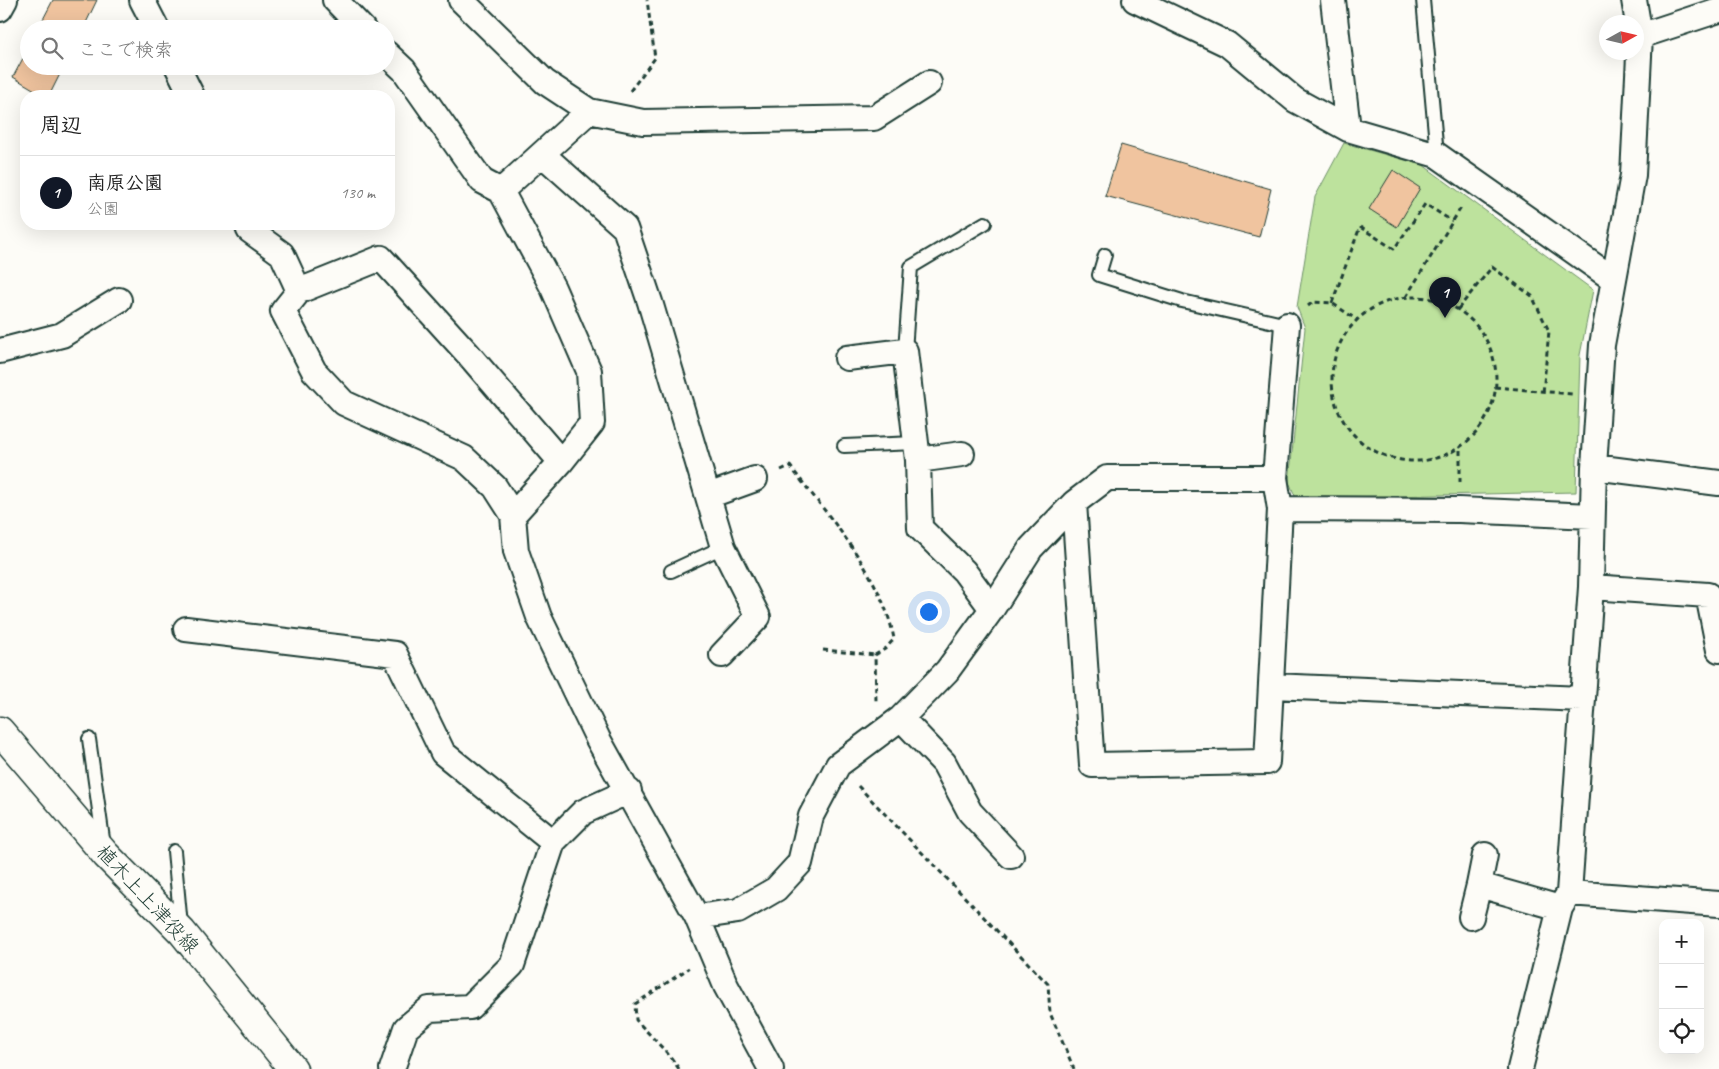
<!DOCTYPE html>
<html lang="ja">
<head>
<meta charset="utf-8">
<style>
  body { margin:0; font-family:Caveat,"Klee One",sans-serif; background:#f6f6f6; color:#222 }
  .controls { position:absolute; right:15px; bottom:15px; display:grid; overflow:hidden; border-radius:10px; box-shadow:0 5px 20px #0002 }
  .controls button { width:45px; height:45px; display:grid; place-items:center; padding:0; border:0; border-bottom:1px solid #e0e0e0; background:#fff; color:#222; font:25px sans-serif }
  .compass { position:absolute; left:1599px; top:15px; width:45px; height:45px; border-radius:50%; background:#fff; box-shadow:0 5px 20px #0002; rotate:82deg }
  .you { position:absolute; left:928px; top:611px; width:18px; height:18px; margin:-12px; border:4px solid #fff; border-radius:50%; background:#1a73e8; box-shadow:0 0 0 8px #1a73e833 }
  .badge { display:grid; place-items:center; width:32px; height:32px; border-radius:50%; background:#111827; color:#fff; font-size:16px; font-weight:700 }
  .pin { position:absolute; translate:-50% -41px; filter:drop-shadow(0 1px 2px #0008) }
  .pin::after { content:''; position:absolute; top:26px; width:18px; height:15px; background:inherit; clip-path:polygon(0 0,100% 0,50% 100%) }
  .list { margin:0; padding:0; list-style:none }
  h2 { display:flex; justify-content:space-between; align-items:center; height:65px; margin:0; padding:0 20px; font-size:21px }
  h2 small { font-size:16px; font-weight:400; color:#767676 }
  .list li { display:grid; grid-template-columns:32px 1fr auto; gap:15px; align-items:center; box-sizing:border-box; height:75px; padding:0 20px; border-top:1px solid #e0e0e0 }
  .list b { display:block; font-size:19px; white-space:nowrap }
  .list p { margin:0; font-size:16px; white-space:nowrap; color:#767676 }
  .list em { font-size:16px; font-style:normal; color:#767676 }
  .icon { flex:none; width:28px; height:28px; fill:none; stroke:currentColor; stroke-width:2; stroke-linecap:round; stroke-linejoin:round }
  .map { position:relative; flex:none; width:1719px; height:1069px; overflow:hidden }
  .search { position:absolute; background:#fff; box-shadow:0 5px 20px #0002; left:20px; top:20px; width:375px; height:55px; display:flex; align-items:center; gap:12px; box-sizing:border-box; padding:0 18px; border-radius:28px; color:#767676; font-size:19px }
  .panel { position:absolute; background:#fff; box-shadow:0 5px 20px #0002; left:20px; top:90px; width:375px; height:140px; border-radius:20px }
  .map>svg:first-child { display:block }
  .green { fill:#bde29d; stroke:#6e9068 }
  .building { fill:#f0c49f; stroke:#1f3d34 }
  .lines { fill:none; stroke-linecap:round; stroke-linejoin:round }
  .service-casing { stroke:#1f3d34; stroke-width:16 }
  .minor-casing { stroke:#1f3d34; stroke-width:28 }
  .secondary-casing { stroke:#1f3d34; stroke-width:31 }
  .path { stroke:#1f3d34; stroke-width:3; stroke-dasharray:5 4; stroke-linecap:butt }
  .service { stroke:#fdfcf7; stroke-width:12 }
  .minor { stroke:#fdfcf7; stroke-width:24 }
  .secondary { stroke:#fdfcf7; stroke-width:28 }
  .labels { text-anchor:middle; stroke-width:4; stroke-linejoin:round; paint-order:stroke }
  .street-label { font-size:20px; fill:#1f3d34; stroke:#fdfcf7 }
</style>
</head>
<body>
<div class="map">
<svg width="1719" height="1069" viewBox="0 0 1719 1069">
  <rect width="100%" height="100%" fill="#fdfcf7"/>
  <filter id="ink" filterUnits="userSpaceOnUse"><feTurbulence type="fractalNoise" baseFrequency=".02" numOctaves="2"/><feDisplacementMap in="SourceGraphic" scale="10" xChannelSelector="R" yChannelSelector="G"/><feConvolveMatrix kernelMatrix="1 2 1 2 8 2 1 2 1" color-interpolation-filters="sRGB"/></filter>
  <g filter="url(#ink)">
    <path class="green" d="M1344,143L1423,165L1593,290L1580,355L1576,492L1296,498L1289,482L1305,328L1297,307L1315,197Z"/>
    <path class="building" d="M53,0H97L83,29H38Z
      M29,47V66H64L49,96H45L13,77Z
      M1121,145L1271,189L1259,237L1105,196Z
      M1393,170L1420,188L1397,227L1369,209Z"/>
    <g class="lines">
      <defs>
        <path id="service" d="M1423,0L1437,155
          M1105,255L1099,275L1182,301L1287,325
          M905,351L911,267L985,223
          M844,446L916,443
          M671,571L723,547
          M89,739L104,846
          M174,851L181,926"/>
        <path id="minor" d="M142,0L157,29
          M335,0L363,29
          M461,0L545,82L589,111
          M1135,0L1227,44L1295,100L1348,129L1437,155L1613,279
          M1333,0L1348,129
          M0,9L5,0
          M1640,36L1719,10
          M386,53L404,70L482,181L501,191L553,288L589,371L592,423L561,462L513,515L516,551L539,617L598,739L697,917L726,986L771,1069
          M177,66L192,96
          M542,154L625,228L650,302L723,547L758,617L722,655
          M501,191L589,111L643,122L874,118L929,83
          M247,224L249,230L282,254L299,291L381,258L469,355L561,462
          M299,291L283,311L314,371L344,403L464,458L495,487L513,515
          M0,351L62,335L119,300
          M847,358L905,351L918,460L920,528L964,571L992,609
          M918,460L962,454
          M1594,467L1719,483
          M1275,478H1107L1074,503L1092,765L1267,762L1280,509L1275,478L1287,325
          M708,496L755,479
          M1280,509L1459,510L1592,516
          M1591,587L1708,595L1719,650
          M186,629L395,654L443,753L553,842L583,812L629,791
          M1272,686L1582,699
          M901,718L944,763L970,812L1011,856
          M1479,885L1485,855
          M1569,893L1719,904
          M697,917L738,911L776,889L800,863L811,816L838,765L901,718L947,671L992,609L1031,548L1074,503
          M1471,917L1479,885L1560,908
          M392,1069L406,1028L429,1009L470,1007L512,965L553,842
          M1520,1069L1560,908L1569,893L1591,587L1594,467L1602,345L1633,175L1640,36L1634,0"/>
        <path id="secondary" d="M0,731L106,855L182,932L293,1069"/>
      </defs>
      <use href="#service" class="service-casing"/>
      <use href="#minor" class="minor-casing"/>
      <use href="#secondary" class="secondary-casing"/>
      <path class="path" d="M630,91L655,58L647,0
        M1406,297L1462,206
        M1332 379a82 82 0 1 1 164 0a82 82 0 1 1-164 0Z
        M1332,303L1360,227L1394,249L1425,204L1452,221
        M1308,306L1313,302L1332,303L1357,320
        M1458,309L1492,267L1532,296L1549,331L1543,393
        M1495,387L1572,394
        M781,470L790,466C828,516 883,576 894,639L885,649L875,655L876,702
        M1460,482V448
        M823,650L875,655
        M858,786L1048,984L1050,1013L1074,1069
        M679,1069L670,1056L636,1020L635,1004L689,968"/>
      <use href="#service" class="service"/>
      <use href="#minor" class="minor"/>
      <use href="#secondary" class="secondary"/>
    </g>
  </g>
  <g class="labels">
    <g class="street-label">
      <text transform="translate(148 899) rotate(47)" y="7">植木上上津役線</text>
    </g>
  </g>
</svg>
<div class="controls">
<button>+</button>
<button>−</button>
<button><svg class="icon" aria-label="locate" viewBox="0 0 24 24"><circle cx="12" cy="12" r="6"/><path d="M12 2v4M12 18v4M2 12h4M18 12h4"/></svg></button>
</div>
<svg class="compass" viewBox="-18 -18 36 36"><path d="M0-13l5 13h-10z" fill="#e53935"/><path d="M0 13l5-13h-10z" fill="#767676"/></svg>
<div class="you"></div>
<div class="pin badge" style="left:1445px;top:318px">1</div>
<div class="search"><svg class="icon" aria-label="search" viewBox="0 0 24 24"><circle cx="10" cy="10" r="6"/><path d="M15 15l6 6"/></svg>ここで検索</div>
<section class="panel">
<h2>周辺<small></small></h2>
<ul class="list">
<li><span class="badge">1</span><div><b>南原公園</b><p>公園</p></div><em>130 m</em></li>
</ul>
</section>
</div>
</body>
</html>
